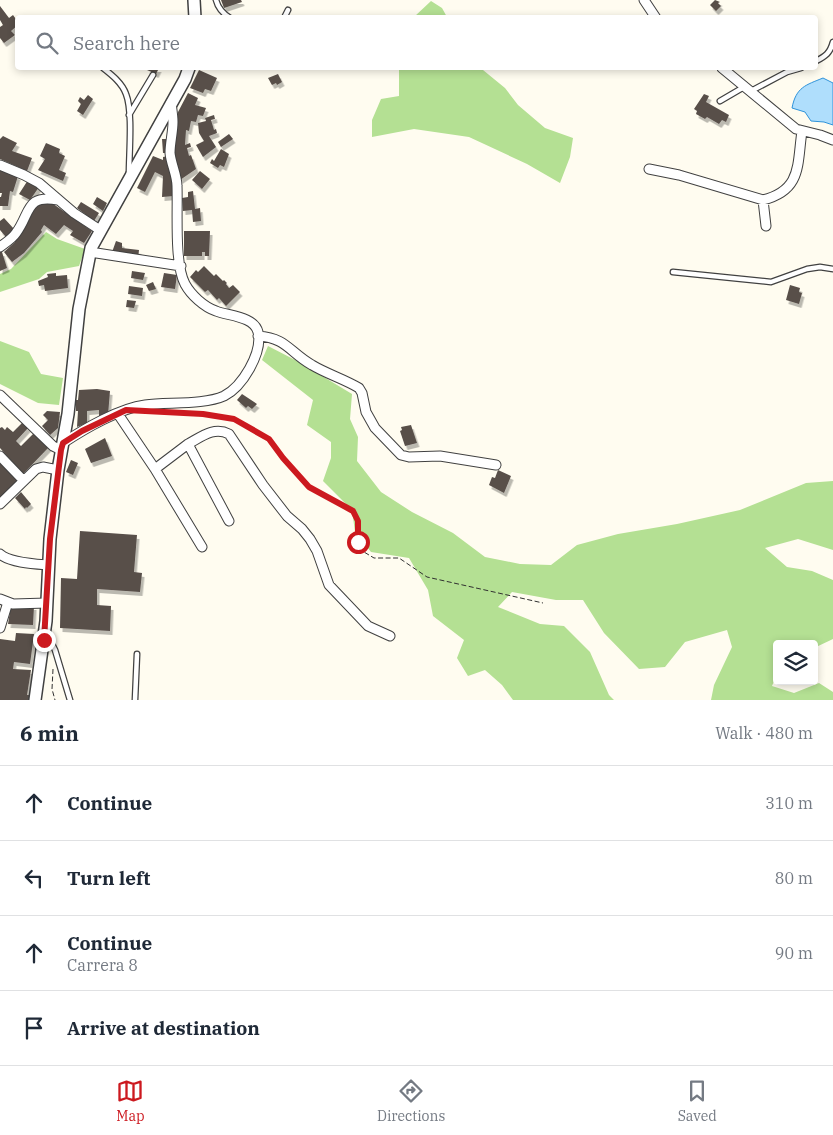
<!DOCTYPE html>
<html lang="en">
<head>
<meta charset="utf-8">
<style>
  body { margin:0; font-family:"IBM Plex Serif",serif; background:#f6f6f7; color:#1f2937 }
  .controls { position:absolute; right:15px; bottom:15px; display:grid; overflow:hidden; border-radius:5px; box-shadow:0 2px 8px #0003 }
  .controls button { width:45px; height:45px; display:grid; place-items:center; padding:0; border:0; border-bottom:1px solid #e0e1e3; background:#fff; color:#1f2937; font:25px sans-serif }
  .stop { position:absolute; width:15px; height:15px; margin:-11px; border:4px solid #cc191f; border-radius:50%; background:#fff }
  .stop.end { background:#cc191f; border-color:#fff; box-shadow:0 1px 5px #0008 }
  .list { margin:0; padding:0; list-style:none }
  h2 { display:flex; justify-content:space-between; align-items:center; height:65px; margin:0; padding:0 20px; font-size:21px }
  h2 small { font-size:16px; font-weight:400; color:#747a83 }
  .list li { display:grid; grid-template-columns:32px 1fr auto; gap:15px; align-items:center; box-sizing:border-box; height:75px; padding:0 20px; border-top:1px solid #e0e1e3 }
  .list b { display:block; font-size:19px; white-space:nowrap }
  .list p { margin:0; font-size:16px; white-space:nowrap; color:#747a83 }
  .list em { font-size:16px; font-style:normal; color:#747a83 }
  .icon { flex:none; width:28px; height:28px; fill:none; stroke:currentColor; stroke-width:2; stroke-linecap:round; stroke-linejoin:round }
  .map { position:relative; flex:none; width:833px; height:700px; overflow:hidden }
  .search { position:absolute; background:#fff; box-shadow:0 2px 8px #0003; left:15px; right:15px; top:15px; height:55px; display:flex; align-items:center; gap:12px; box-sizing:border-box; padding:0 18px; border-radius:5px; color:#747a83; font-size:19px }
  .sheet { height:365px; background:#fff }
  nav { display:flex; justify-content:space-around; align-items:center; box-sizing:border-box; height:70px; border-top:1px solid #e0e1e3; background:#fff; font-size:14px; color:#747a83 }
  nav a { display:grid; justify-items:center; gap:2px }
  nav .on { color:#cc191f }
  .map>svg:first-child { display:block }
  .forest { fill:#b4e093 }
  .water { fill:#afdefc; stroke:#2f93da }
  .building { fill:#584f4a; filter:url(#shadow) }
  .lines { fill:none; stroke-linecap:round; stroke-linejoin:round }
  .service-casing { stroke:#414141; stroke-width:7 }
  .minor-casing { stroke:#414141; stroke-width:11 }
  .tertiary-casing { stroke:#414141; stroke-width:14 }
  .path { stroke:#303030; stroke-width:1; stroke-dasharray:5 2.5; stroke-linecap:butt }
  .service { stroke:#fff; stroke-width:4.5 }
  .minor { stroke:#fff; stroke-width:9 }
  .tertiary { stroke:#fff; stroke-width:11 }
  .route { stroke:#cc191f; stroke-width:6 }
</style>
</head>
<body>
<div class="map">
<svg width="833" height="700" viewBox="0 0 833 700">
  <defs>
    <filter id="shadow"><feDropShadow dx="2.5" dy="4" stdDeviation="0" flood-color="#0004"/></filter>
  </defs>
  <rect width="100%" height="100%" fill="#fffcf0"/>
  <path class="forest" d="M431,1L442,8L447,17H414Z
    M399,68H473L483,70L505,88L518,105L545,128L573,138L570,157L560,183L527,164L469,137L414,129L372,137V120L381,99L399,96Z
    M46,232L57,239L85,249L79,266L47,272L39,279L0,292V274L11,269Z
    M0,341L29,352L41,374L63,378L59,405L38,403L0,384Z
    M268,346L299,362L352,394L350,419L358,437L357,461L381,492L412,512L453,533L485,557L520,564L551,565L577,545L618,534L677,524L740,510L806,483L833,481V550L798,539L765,548L787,567L812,571L833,580V639L814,648V644H777V674L772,686L794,693L819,683L833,692V700H711L714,685L732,647L727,630L685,642L665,667L639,669L604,633L583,600H556L512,592L498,607L540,624L564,626L590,652L609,695L614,700H513L502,685L485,670L468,676L457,658L464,640L433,616L428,590L409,558L371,552L355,532L352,510L323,481L331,458V442L307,425L313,400L262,360Z"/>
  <path class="water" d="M823,78L833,83V125L824,122L811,121L805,112L792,108C796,87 806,85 823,78Z"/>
  <path class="building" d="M221,0H241L242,2L224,8Z
    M715,0L720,2L718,3L721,6L716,11L710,5Z
    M0,6L9,18L13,15L18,22V25L11,31L15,35L4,43L0,38V27L3,25L0,20Z
    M148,68H159L156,74L147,70Z
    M199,70L217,78L211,91L205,89L203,93L190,88Z
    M278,74L282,82L277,85L276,83L272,85L268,78Z
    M188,93L198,98L195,105L206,108L203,116L198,115L196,122L191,121L189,131L186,130L185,145L190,143L191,147L187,148L189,156L191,155L196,169L180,180L174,150L178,112Z
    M704,94L709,96L706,102L729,115L726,122L722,120L719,124L707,117L705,119L696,114L697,111L694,109Z
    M88,95L93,99L83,115L77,111L81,104L78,101L80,97L84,100Z
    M214,115L215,119L211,120L214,130L216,129L217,133L209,136L216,147L203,157L196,145L204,141L199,133L198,123L206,121L205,118Z
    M229,134L233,139L221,147L218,142Z
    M3,136L17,143L12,151L32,158L27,171L0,159V139Z
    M162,139H168L167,153H163Z
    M46,143L60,149L59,153L65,156L59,170L66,173L63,181L38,170L45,159L40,156Z
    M221,149L229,154L224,167L220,165L218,168L210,163L212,159L214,161Z
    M153,156L163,160V157L168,156L173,176L174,196L162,197L163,176L155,172L145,192L137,188Z
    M0,169L18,176L13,192L10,191L8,206H0V197H1L2,193H0Z
    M200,171L210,179L202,189L192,180Z
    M28,180L39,187L30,200L19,194Z
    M193,191L195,209L200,208L201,221L193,222L192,210L183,211L182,198L188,197V192Z
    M97,197L107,203L103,211L93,204Z
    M49,201L92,231L84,243L70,235L73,231L64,225L56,234L44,225L41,230L42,232L24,253L12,262L4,252L15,242L13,239L30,217L36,205Z
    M81,202L99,213L94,221L77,208Z
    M4,218L14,229L6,237L0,230V221Z
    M184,231H210L209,256H205V252H202V256H184Z
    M116,241L122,243V248L139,250L138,259L111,255Z
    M0,252H2L7,268L0,271Z
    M204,266L214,276L216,274L223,281L224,280L227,283L226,284L229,288L233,285L240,292L226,306L219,298L217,300L208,290L205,292L190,277L196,270L198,272Z
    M132,271L145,273L143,280L131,278Z
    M56,273V276L67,275L68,288L45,291L44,285L39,286L38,281L48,277L47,274Z
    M164,273L177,275L175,289L161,287Z
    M153,282L156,289L149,291L146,285Z
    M790,285L800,288L799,292L802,293L799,304L786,300Z
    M129,286L143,288L142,296L128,294Z
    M127,300L136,301L134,308L126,307Z
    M97,389L110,391L108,415L99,417V410L87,411V423L77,427L78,411H76V400H78L79,390Z
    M242,394L257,404L252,409L248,406L246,408L237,400Z
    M47,411L60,412L58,428L50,435L42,426L48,420L43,415Z
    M22,423L28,428L16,441L21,446L35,432L49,447L23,474L0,448V428L2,427L5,430L7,427L13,432Z
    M411,425L417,443L405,446L400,431L402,430L401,427Z
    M105,438L112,456L91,463L85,449Z
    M71,460L78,463L73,475L66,472Z
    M0,461L19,480L0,499Z
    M498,470L511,476L504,493L489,485L492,477L495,478Z
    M21,492L31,504L27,508L26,507L25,509L15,498Z
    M80,531L137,535L134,572L142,573L140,592L97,589V605L111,606L110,631L60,628L61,578L77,579Z
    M11,605L34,606L33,625L8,624Z
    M16,633L34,634L30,664L14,662L13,669L31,670L27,695H29V700H0V639L15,641Z"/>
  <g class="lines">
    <defs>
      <path id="service" d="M216,0C218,8 222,13 230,18
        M284,18L288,10
        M816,61C826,56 830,53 833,42
        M103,68C112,75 122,83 126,94C133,112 129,153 129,174
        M751,91L787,72L801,68
        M720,101L744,87
        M129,115L153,75
        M673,272L771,282L807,269L820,267L833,269
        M45,640L51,642L55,650L70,700
        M135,700L137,654"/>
      <path id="minor" d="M644,0L656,18
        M722,68L796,129L820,135L833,140
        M0,165L24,175L39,183L74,213L100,230
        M649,169L679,175L763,200C802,190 797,165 802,131
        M763,200L766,226
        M0,247C5,243 12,239 16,233C31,213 25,194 58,200
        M90,252L181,266
        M258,336C287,338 289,352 312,365C327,374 344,379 359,388L362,393L366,412L375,428L401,455L409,457L440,456L496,465
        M0,395L53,446L61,450
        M118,414L155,469L202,547
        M63,443C84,429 120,408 145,405C168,402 204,405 224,396C242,387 263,353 258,332C254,316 228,316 216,311C204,307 191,295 185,284C174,263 178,211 177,186C177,175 171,164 170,153C170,143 173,132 173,122C173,116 172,110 171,103
        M188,444C201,437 214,426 229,434L263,485L287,516L302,529L310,539L317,551L329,585L368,626L390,636
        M0,456L23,480
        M155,469L188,444L229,521
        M0,504L36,469L43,467L58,470
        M0,554C10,563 36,564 49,565
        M0,599L13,604L47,603
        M0,628L8,602"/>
      <path id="tertiary" d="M194,0L195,18
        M35,700L46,621L50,539L58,470L68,414L79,309L91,248L185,79L189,68"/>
    </defs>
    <use href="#service" class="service-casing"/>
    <use href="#minor" class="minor-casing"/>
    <use href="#tertiary" class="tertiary-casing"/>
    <path class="path" d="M177,412L203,414L234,419L269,439L283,457L309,487L353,511L358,521V542L364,552L374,558H399L427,577L543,603
      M53,669L52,689L55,700"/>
    <use href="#service" class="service"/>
    <use href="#minor" class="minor"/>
    <use href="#tertiary" class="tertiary"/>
  </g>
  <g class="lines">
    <path class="route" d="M44,640L50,539L61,450L63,443L82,431L126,410L203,414L234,419L269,439L283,458L309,487L353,511L358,521V542"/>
  </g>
</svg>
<div class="controls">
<button><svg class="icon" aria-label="layers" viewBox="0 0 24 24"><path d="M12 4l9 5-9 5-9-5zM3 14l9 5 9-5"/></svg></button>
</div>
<div class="stop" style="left:358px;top:542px"></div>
<div class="stop end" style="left:44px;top:640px"></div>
<div class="search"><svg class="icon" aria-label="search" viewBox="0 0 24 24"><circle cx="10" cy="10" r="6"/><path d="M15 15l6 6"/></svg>Search here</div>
</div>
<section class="sheet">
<h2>6 min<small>Walk · 480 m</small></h2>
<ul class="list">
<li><svg class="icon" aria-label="ahead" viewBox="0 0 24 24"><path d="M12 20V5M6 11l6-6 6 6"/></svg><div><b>Continue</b></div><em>310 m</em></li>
<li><svg class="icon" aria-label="left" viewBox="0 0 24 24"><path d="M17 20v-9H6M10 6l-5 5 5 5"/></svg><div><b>Turn left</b></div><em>80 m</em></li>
<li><svg class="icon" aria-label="ahead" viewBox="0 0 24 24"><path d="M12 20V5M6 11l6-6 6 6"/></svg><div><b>Continue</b><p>Carrera 8</p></div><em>90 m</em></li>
<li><svg class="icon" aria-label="arrive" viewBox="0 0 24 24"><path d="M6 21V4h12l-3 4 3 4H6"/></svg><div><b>Arrive at destination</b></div></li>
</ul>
</section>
<nav>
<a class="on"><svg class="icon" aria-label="map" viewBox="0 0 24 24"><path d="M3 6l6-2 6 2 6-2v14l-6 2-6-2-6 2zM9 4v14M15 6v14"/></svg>Map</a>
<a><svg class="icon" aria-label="directions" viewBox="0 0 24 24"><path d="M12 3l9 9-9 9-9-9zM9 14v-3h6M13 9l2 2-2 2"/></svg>Directions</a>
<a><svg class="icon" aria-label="saved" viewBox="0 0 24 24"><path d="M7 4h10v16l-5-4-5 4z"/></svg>Saved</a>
</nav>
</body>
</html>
